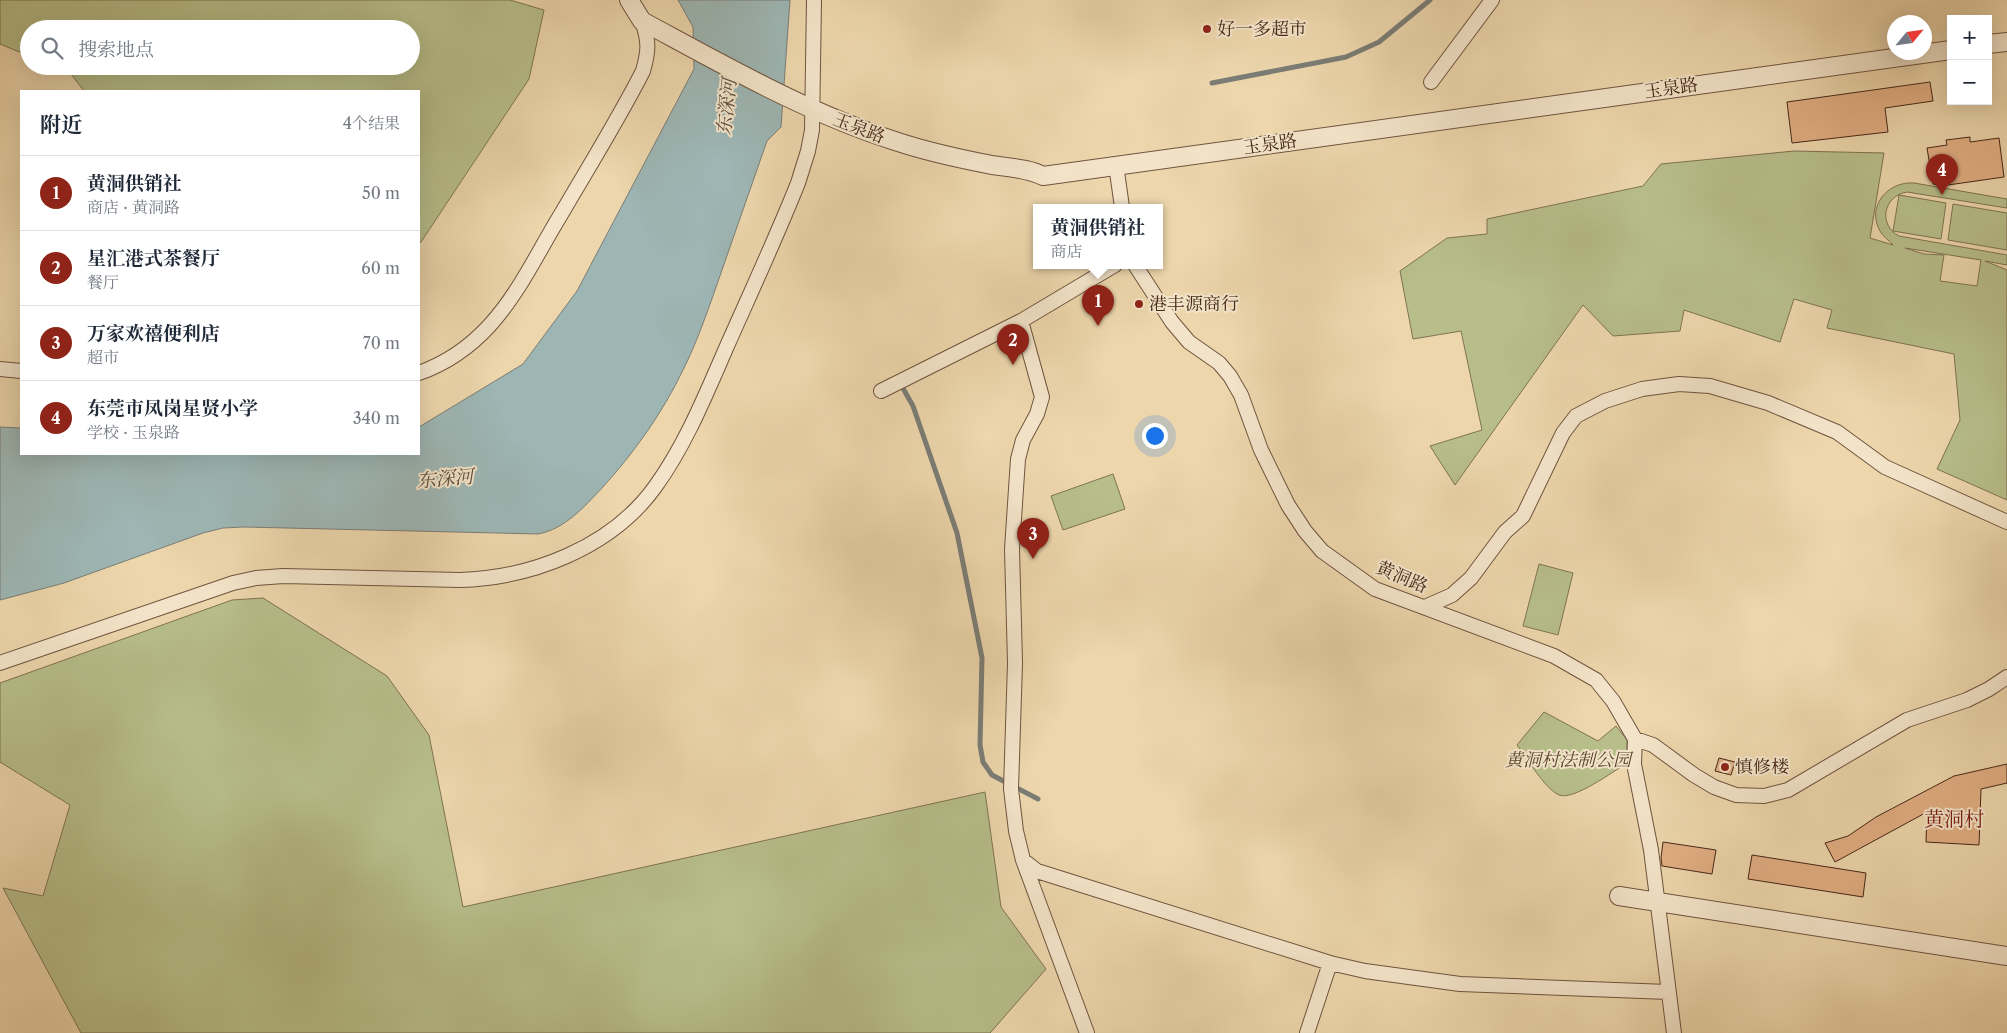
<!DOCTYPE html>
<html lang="zh">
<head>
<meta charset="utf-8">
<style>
  body { margin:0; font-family:"Libre Caslon Text","Noto Serif SC",serif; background:#f2f2f3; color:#1f2937 }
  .controls { position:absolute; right:15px; top:15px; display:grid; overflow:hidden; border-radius:0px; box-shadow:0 5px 20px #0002 }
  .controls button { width:45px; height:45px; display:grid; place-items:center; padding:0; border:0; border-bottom:1px solid #e0e1e3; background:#fff; color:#1f2937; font:25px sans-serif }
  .compass { position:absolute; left:1887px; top:15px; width:45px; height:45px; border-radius:50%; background:#fff; box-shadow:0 5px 20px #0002; rotate:61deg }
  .you { position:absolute; left:1154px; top:435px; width:18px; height:18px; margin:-12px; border:4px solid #fff; border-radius:50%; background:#1a73e8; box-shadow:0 0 0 8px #1a73e833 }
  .badge { display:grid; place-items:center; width:32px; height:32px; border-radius:50%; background:#8f2418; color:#fff; font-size:16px; font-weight:700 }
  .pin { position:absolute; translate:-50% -41px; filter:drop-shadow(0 1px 2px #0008) }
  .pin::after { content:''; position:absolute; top:26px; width:18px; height:15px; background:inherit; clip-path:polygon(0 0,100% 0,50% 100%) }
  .popup { position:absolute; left:1033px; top:204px; width:130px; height:65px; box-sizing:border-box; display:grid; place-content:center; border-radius:0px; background:#fff; filter:drop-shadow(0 1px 4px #0005); font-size:16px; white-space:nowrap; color:#747a83 }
  .popup b { font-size:19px; color:#1f2937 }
  .popup::after { content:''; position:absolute; left:50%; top:100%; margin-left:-10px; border:10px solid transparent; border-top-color:#fff }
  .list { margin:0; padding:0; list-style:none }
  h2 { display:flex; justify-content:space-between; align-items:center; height:65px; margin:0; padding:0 20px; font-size:21px }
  h2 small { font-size:16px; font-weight:400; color:#747a83 }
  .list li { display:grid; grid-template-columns:32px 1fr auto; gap:15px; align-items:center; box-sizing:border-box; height:75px; padding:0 20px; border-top:1px solid #e0e1e3 }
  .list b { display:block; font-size:19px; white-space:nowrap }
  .list p { margin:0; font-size:16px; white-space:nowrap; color:#747a83 }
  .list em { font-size:16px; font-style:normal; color:#747a83 }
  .icon { flex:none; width:28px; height:28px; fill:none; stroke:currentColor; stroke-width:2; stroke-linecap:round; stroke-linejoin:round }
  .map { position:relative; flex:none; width:2007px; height:1033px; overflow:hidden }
  .search { position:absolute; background:#fff; box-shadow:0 5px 20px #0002; left:20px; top:20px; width:400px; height:55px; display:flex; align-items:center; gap:12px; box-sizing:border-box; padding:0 18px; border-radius:28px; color:#747a83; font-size:19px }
  .panel { position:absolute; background:#fff; box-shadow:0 5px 20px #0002; left:20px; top:90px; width:400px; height:365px; border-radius:0px }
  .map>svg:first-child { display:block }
  .green { fill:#b7be8a; stroke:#7f7352; fill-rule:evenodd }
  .water { fill:#9db6b4; stroke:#7b7d76 }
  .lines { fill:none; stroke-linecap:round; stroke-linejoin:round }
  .stream { stroke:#7b7d76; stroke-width:5 }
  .building { fill:#e1ae83; stroke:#472819 }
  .minor-casing { stroke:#70543e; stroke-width:16 }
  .tertiary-casing { stroke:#70543e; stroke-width:20 }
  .minor { stroke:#f3e4c9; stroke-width:14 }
  .tertiary { stroke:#f3e4c9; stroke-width:18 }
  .poi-dot { fill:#8f2418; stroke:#f3e4c9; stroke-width:2 }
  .labels { text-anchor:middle; stroke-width:4; stroke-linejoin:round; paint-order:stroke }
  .poi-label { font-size:18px; fill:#472819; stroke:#f3e4c9; text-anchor:start }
  .street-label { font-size:18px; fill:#472819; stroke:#f3e4c9 }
  .park-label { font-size:18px; font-style:italic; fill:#5d4630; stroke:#f3e4c9 }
  .water-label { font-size:19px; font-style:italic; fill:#5c4c40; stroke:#f3e4c9 }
  .quarter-label { font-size:20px; fill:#7a1f14; stroke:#f3e4c9 }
</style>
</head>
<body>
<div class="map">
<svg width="2007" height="1033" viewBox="0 0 2007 1033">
  <rect width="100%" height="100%" fill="#edd6ac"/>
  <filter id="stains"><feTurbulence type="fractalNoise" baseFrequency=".004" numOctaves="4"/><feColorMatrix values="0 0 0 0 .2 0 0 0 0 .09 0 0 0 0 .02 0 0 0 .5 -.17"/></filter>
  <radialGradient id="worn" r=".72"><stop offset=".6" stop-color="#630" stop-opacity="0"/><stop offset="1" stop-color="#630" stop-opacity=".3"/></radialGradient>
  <path class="green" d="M0,0H510L544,10L529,79L421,242L419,243V91H84L71,74L53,66H411V29H29V56L0,44Z
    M1794,151L1884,153L1870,238L1893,245C1890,241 1883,237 1880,231C1866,206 1888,181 1914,183L2007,199V208L1907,192C1883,196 1878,225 1899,236L2007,255V265L1985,261L2007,270V500L1937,469L1960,420L1954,354L1827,328L1832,310L1794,299L1780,342L1684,310L1680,331L1613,336L1583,305L1455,485L1430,446L1482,430L1461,331L1413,339L1400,271L1447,238L1487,234V219L1643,186L1661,164ZM1905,248L1981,260L1977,286L1940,281L1944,255L1924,254Z
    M1899,195L1946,203L1941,239L1893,231Z
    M1953,204L2007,213V250L1948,240Z
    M1113,474L1125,509L1063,530L1051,496Z
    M1539,564L1573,573L1558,635L1523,626Z
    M263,598L387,676L429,735L463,907L985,792L1001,907L1046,969L990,1033H81L3,888L43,896L70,805L0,762V683L232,600Z
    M1544,712L1598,741L1616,726L1627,740V763C1614,771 1573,801 1559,795C1544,788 1528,759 1517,745Z"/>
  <path class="water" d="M678,0H790L781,127L767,141C752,184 737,227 722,270C710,304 699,338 683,370C663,412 634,453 602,488C584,507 565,529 538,534L244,527L223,528L203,533L64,583L0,600V427L21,428V454H419V427L523,364L577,291L694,69L693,27Z"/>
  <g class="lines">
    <path class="stream" d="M1212,83L1346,57L1379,42L1430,0
      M900,383L913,406L957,533L982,658L980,745L983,762L992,775L1038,799"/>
  </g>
  <path class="building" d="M1930,82L1933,101L1885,108L1888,132L1792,143L1787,102Z
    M1970,137V142L1999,138L2004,177L1941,186L1933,184L1927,148L1947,145L1946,140Z
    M1719,758L1735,762L1731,775L1715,771Z
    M2007,764V783L1981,789L1979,845L1926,842L1927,812L1835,862L1825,843L1848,836L1876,817L1954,776Z
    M1663,842L1716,850L1712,874L1662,866L1661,858Z
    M1752,855L1866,873L1863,897L1748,879Z"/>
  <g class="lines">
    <defs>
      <path id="minor" d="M1431,82L1492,0
        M1116,165L1122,207
        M1135,265L1172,322L1189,342L1219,363L1230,376L1241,395L1261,450L1288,505L1305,531L1322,551L1375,589L1554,656L1596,680L1613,701L1635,739L1634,764L1651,850L1674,1033
        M1021,321L1042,397L1037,414L1023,440L1018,459L1012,549L1015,663L1011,789L1016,831L1023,860L1087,1033
        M0,369L21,371
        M419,373C447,363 470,347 490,325C519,293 538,252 560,216C588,168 618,120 643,71C649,50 649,41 642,21
        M881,391L1021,321L1115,265
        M1425,607L1452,595L1471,578L1505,532L1523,516L1563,433L1576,416L1605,401L1642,389L1679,384L1710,386L1768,403L1837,432L1885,467L2007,522
        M0,663L233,583L256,578L283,576L460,580C531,578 611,548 655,487C686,444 706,394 727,346C751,292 776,238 798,183L808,151L812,130L814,0
        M1635,739L1653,745L1694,775L1714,787L1736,795L1764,796L1788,790L1907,720L1967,700L1989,689L2007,677
        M1023,860L1037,871L1330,963L1365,971L1460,984L1668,992
        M1307,1033L1330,963"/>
      <path id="tertiary" d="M629,0L642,21C722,64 809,114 895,141C925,151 956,158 987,164C1005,168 1026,167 1043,176L1951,50
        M1988,44L2007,42
        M1619,896L2007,956"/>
    </defs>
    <use href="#minor" class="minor-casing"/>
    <use href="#tertiary" class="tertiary-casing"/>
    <use href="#minor" class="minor"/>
    <use href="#tertiary" class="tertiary"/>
  </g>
  <g class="poi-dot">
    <circle cx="1207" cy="29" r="5"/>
    <circle cx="1139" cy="304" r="5"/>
    <circle cx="1725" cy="767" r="5"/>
  </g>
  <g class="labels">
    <g class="poi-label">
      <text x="1217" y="35">好一多超市</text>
      <text x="1149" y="310">港丰源商行</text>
      <text x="1735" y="773">慎修楼</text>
    </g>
    <g class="street-label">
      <text transform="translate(1671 88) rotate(-8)" y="6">玉泉路</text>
      <text transform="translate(859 128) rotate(21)" y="6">玉泉路</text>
      <text transform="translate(1270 144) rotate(-8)" y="6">玉泉路</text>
      <text transform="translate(1402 577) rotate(23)" y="6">黄洞路</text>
    </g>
    <g class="park-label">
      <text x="1568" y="766">黄洞村法制公园</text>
    </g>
    <g class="water-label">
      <text transform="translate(726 107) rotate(-84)" y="7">东深河</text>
      <text transform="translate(445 478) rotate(-5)" y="7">东深河</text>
    </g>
    <g class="quarter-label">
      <text x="1954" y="826">黄洞村</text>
    </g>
  </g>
  <rect width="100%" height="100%" filter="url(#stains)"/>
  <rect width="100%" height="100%" fill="url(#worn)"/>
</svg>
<div class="controls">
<button>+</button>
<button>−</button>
</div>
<svg class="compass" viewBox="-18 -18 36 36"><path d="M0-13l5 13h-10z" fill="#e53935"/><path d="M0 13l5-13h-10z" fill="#747a83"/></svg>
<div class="you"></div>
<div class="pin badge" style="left:1098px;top:326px">1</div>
<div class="popup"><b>黄洞供销社</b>商店</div>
<div class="pin badge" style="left:1013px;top:365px">2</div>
<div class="pin badge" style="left:1033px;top:559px">3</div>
<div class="pin badge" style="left:1942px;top:195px">4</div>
<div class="search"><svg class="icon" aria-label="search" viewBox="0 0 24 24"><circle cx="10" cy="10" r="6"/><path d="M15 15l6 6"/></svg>搜索地点</div>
<section class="panel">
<h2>附近<small>4个结果</small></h2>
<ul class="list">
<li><span class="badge">1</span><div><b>黄洞供销社</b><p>商店 · 黄洞路</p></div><em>50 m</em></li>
<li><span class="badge">2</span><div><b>星汇港式茶餐厅</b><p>餐厅</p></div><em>60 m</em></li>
<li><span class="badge">3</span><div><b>万家欢禧便利店</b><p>超市</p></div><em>70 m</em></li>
<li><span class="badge">4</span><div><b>东莞市凤岗星贤小学</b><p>学校 · 玉泉路</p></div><em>340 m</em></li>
</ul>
</section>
</div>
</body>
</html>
